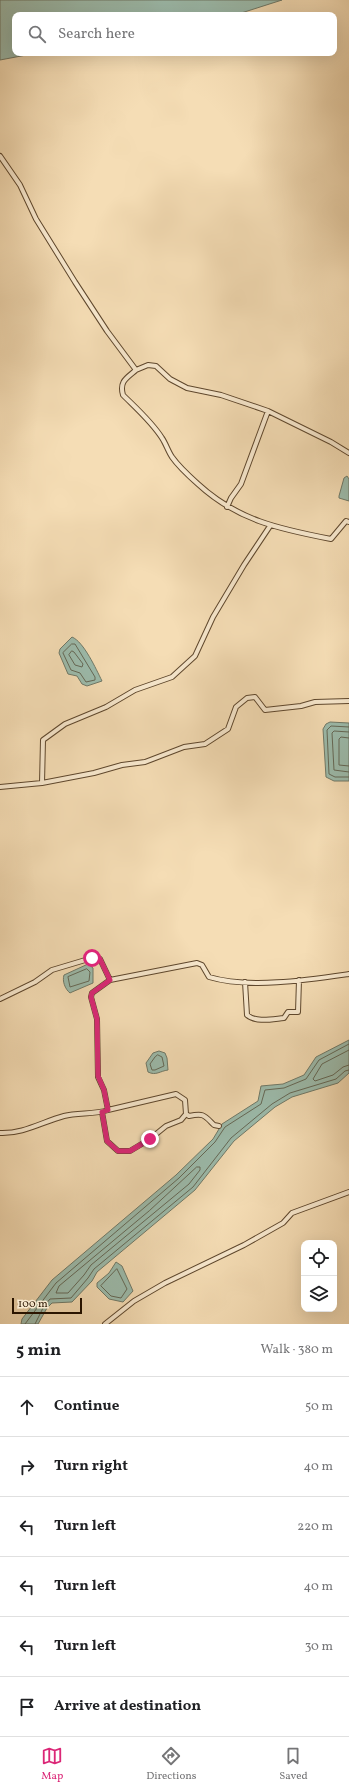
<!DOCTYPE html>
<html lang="en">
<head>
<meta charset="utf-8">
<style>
  body { margin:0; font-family:Vollkorn,serif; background:#f2f2f2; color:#202124 }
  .controls { position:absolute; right:12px; bottom:12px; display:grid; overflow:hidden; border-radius:8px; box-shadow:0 4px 16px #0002 }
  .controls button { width:36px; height:36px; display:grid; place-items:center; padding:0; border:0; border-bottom:1px solid #e0e0e0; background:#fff; color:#202124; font:20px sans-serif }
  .scale { position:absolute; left:12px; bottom:10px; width:70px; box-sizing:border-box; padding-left:4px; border:2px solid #2b1500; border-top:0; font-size:11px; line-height:14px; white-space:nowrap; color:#2b1500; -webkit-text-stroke:3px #f8e9cf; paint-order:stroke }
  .stop { position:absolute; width:12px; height:12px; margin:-9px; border:3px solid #db2777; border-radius:50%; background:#fff }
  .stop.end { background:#db2777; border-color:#fff; box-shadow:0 1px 4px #0008 }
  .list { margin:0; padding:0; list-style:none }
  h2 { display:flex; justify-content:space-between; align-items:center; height:52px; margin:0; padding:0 16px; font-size:17px }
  h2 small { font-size:13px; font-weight:400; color:#757577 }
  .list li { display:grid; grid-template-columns:26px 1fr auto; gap:12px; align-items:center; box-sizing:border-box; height:60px; padding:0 16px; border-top:1px solid #e0e0e0 }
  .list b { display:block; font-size:15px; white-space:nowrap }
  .list em { font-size:13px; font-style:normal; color:#757577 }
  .icon { flex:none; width:22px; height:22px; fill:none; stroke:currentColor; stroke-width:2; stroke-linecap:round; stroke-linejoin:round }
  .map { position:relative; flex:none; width:349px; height:1324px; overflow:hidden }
  .search { position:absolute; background:#fff; box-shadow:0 4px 16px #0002; left:12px; right:12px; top:12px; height:44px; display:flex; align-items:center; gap:10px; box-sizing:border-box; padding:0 14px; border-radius:8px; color:#757577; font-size:15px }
  .sheet { height:412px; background:#fff }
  nav { display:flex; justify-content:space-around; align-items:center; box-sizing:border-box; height:56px; border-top:1px solid #e0e0e0; background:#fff; font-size:11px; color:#757577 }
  nav a { display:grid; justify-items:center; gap:2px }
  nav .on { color:#db2777 }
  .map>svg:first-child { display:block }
  .water { fill:#9cbcad; stroke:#6f7968 }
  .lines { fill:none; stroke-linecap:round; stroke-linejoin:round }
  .shore { stroke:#646856; stroke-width:1 }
  .minor-casing { stroke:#5e472d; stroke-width:6 }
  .minor { stroke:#f8e9cf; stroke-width:4 }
  .route { stroke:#db2777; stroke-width:5 }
</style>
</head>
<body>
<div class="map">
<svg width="349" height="1324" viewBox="0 0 349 1324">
  <rect width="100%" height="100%" fill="#f5ddb5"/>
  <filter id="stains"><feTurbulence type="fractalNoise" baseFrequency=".005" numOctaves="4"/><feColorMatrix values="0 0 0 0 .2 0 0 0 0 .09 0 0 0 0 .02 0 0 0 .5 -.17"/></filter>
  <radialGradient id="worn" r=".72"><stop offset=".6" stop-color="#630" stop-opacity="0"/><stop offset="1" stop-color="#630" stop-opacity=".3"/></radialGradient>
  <path class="water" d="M0,0H282L235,15H15V53H37L0,60Z
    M347,476L349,479V501L339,498V496L344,478Z
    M72,637C84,642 96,669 102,681L87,686L82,684L77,676L68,674L59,653L60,649Z
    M330,722L349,723V781H334L326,777L323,729L326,724Z
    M88,964L93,968V983L72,992L70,993C65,989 62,981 64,975Z
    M349,1040V1073L338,1083L292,1097L275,1107L234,1141L195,1190L97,1272L92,1281L72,1302L52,1303L47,1308L38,1324H21L22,1319L52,1280L176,1175L213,1139L222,1124L258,1101L261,1086L283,1084L304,1075L316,1057Z
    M159,1051L165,1053L167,1058L168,1070C160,1071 156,1076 148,1072L146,1063L153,1053Z
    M116,1262L122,1266L133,1291L123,1302L109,1299L97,1287V1283L109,1273Z"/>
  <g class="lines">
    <path class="shore" d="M72,644H75L95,677V680L86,682L80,673L71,670L63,653Z
      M72,651L74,652L83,664L82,667L75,665L69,655Z
      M349,727L331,726L327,730L329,774L335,777H349
      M349,732L334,731L332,733L334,770L349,772
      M349,738L341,737L339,739V765L349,766
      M87,969L90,972L89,981L70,987L68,977Z
      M349,1050L322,1064L313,1079L315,1081L333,1075L343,1067L349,1065
      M158,1055L162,1057L164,1066L155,1070H152L150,1064L155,1057Z
      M197,1167H200V1170L189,1184L91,1265L84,1275L68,1293H56L59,1286L149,1211Z
      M117,1269L127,1289L121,1298L111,1296L101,1286Z
      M25,1324L56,1283L179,1178L215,1142L225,1127L261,1104L265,1090L284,1088L306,1079L319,1060L349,1044
      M35,1324L44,1306L50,1299L71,1298L88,1278L94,1269L193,1187L231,1138L272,1104L290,1093L336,1079L345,1071L349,1070"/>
    <defs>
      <path id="minor" d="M0,156L20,185L36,219L75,282L107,331L136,370C127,378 119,381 123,395C136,408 152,422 162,438C166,444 168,451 172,457C179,467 189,476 198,484C237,520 279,529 331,539L346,521L349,522
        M136,370L148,365L156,366L170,379L187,388L221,395L268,411
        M227,507L231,498L241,484L268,411L331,442L349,453
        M42,783L94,773L122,765L145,762L184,747L205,744L228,729L236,707L247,698L255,697L265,710L301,706L315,702L349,701
        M0,787L42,783L43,740L65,724L106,707L135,690L172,677L195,656L213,617L244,565L270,526
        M245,982L247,1015C256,1023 273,1019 284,1018L288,1012H298L299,980
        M0,999L35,982L52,970L92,958L97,957L100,959L110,980
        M108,1110L176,1094L185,1100L186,1114L189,1116C204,1113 204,1115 214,1125L219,1126
        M102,1112L107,1141L118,1151H130L150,1139L166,1126L181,1120L186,1114
        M0,1133C23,1134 42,1122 64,1116C78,1112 94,1115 108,1110L104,1090L98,1077L97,1019L91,997L92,993L110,980L197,963L202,965L209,977C249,989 308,980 349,974
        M105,1324L134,1301L165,1283L244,1245L283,1223L292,1213L349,1192"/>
    </defs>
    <use href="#minor" class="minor-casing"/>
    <use href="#minor" class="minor"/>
  </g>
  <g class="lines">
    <path class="route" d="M92,958L96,957L100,959L110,980L92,993L91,997L97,1019L98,1076L104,1090L108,1110L102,1112L107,1141L118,1151H130L150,1139"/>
  </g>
  <rect width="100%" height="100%" filter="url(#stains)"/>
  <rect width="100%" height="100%" fill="url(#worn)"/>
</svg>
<div class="controls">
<button><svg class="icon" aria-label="locate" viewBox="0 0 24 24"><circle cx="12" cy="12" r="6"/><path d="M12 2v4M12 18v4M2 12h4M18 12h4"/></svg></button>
<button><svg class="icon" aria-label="layers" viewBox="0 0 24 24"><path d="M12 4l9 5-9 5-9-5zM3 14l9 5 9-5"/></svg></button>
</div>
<div class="scale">100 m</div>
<div class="stop" style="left:92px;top:958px"></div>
<div class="stop end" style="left:150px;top:1139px"></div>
<div class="search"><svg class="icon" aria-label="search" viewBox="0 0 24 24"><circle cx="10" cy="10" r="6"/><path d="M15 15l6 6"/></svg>Search here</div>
</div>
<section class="sheet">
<h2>5 min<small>Walk · 380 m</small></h2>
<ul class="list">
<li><svg class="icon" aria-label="ahead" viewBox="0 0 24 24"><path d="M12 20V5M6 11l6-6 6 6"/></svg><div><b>Continue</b></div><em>50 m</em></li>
<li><svg class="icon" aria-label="right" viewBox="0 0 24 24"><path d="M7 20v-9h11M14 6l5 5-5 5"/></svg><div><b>Turn right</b></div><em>40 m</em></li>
<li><svg class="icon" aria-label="left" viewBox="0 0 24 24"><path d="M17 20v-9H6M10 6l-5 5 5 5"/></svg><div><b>Turn left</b></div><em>220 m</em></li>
<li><svg class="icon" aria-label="left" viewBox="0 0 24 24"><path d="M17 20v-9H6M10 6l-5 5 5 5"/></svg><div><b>Turn left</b></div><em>40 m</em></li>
<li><svg class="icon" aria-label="left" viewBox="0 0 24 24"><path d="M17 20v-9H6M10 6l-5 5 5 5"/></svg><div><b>Turn left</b></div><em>30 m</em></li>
<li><svg class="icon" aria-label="arrive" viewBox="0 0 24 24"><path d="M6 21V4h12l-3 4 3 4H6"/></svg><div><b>Arrive at destination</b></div></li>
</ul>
</section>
<nav>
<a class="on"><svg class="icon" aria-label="map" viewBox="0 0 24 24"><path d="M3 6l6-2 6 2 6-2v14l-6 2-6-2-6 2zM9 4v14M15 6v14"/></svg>Map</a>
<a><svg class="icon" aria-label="directions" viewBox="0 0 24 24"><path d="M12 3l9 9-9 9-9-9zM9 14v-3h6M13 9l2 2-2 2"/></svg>Directions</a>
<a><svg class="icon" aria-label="saved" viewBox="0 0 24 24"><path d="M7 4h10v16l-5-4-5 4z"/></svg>Saved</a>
</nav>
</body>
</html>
